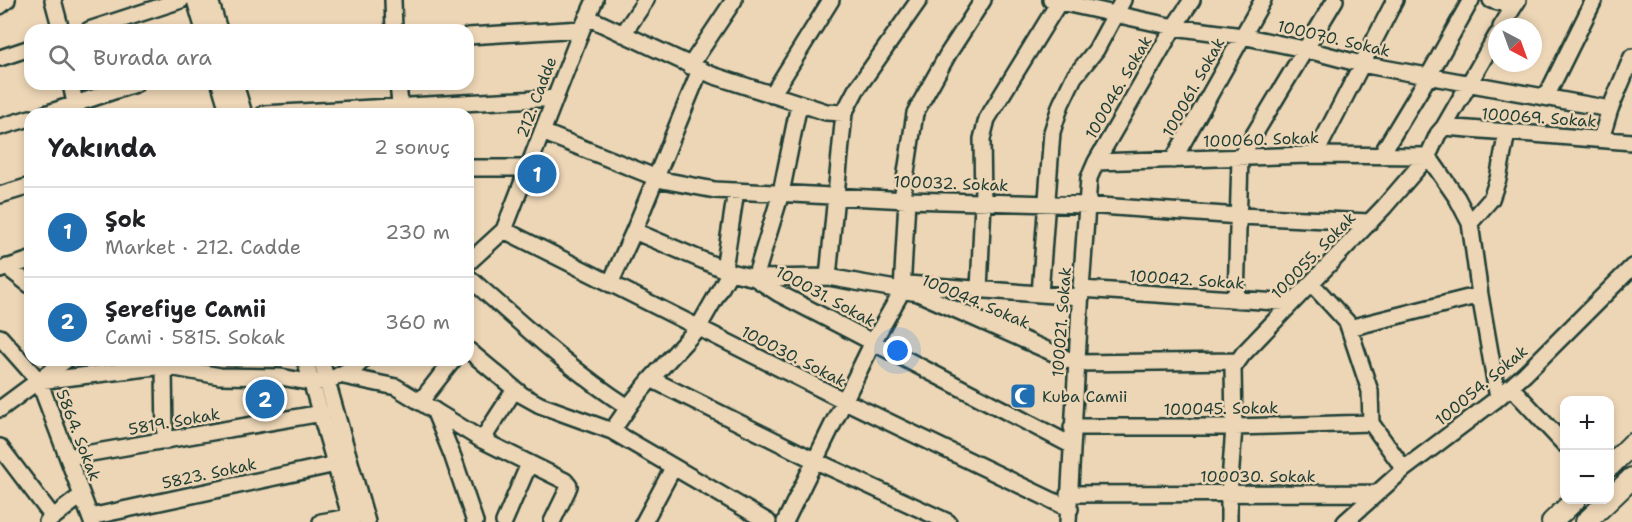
<!DOCTYPE html>
<html lang="tr">
<head>
<meta charset="utf-8">
<style>
  body { margin:0; font-family:"Shantell Sans",sans-serif; background:#f2f2f2; color:#202124 }
  .controls { position:absolute; right:18px; bottom:18px; display:grid; overflow:hidden; border-radius:12px; box-shadow:0 3px 9px #0003 }
  .controls button { width:54px; height:54px; display:grid; place-items:center; padding:0; border:0; border-bottom:2px solid #e0e0e0; background:#fff; color:#202124; font:30px sans-serif }
  .compass { position:absolute; left:1488px; top:18px; width:54px; height:54px; border-radius:50%; background:#fff; box-shadow:0 3px 9px #0003; rotate:139deg }
  .you { position:absolute; left:898px; top:351px; width:21px; height:21px; margin:-15px; border:4px solid #fff; border-radius:50%; background:#1a73e8; box-shadow:0 0 0 9px #1a73e833 }
  .badge { display:grid; place-items:center; width:39px; height:39px; border-radius:50%; background:#1f6fb2; color:#fff; font-size:20px; font-weight:700 }
  .pin { position:absolute; translate:-50% -50%; border:3px solid #fff; box-shadow:0 2px 6px #0006 }
  .list { margin:0; padding:0; list-style:none }
  h2 { display:flex; justify-content:space-between; align-items:center; height:78px; margin:0; padding:0 24px; font-size:26px }
  h2 small { font-size:20px; font-weight:400; color:#757577 }
  .list li { display:grid; grid-template-columns:39px 1fr auto; gap:18px; align-items:center; box-sizing:border-box; height:90px; padding:0 24px; border-top:2px solid #e0e0e0 }
  .list b { display:block; font-size:22px; white-space:nowrap }
  .list p { margin:0; font-size:20px; white-space:nowrap; color:#757577 }
  .list em { font-size:20px; font-style:normal; color:#757577 }
  .icon { flex:none; width:33px; height:33px; fill:none; stroke:currentColor; stroke-width:2; stroke-linecap:round; stroke-linejoin:round }
  .map { position:relative; flex:none; width:1632px; height:522px; overflow:hidden }
  .search { position:absolute; background:#fff; box-shadow:0 3px 9px #0003; left:24px; top:24px; width:450px; height:66px; display:flex; align-items:center; gap:15px; box-sizing:border-box; padding:0 21px; border-radius:18px; color:#757577; font-size:22px }
  .panel { position:absolute; background:#fff; box-shadow:0 3px 9px #0003; left:24px; top:108px; width:450px; height:258px; border-radius:18px }
  .map>svg:first-child { display:block }
  .lines { fill:none; stroke-linecap:round; stroke-linejoin:round }
  .minor-casing { stroke:#1f3d34; stroke-width:20 }
  .major-casing { stroke:#1f3d34; stroke-width:24 }
  .minor { stroke:#edd6b6; stroke-width:15 }
  .major { stroke:#edd6b6; stroke-width:20 }
  .labels { text-anchor:middle; stroke-width:5; stroke-linejoin:round; paint-order:stroke }
  .street-label { font-size:16px; fill:#1f3d34; stroke:#edd6b6 }
  .poi-label { font-size:16px; fill:#1f3d34; stroke:#edd6b6; text-anchor:start }
</style>
</head>
<body>
<div class="map">
<svg width="1632" height="522" viewBox="0 0 1632 522">
  <rect width="100%" height="100%" fill="#edd6b6"/>
  <filter id="ink" filterUnits="userSpaceOnUse"><feTurbulence type="fractalNoise" baseFrequency=".0167" numOctaves="2"/><feDisplacementMap in="SourceGraphic" scale="12" xChannelSelector="R" yChannelSelector="G"/><feConvolveMatrix kernelMatrix="1 2 1 2 8 2 1 2 1" color-interpolation-filters="sRGB"/></filter>
  <g filter="url(#ink)">
    <g class="lines">
      <defs>
        <path id="minor" d="M53,0L61,30
          M195,0L204,30
          M210,0L219,30
          M393,0L394,30
          M1051,0L1174,27L1242,36L1304,49L1361,64L1610,109
          M1491,0L1513,6
          M0,6L7,0
          M587,17L712,75L826,112L844,113
          M1501,27L1518,0
          M89,30L181,0
          M623,34L646,0
          M468,36L582,29
          M0,58L30,48
          M690,66L734,0
          M71,84L77,113
          M220,84L229,114
          M235,84L244,114
          M398,84L401,114
          M772,95L831,0
          M1546,97L1594,0
          M799,104L781,193L755,278L778,293L1071,445
          M45,114L135,84
          M264,114L555,98
          M0,127L30,118
          M1444,127L1632,142
          M542,132L662,180L715,190L907,200L1087,205L1239,216L1369,222
          M1601,139L1610,109L1632,57
          M1315,155L1395,0
          M1381,155L1428,77L1471,0
          M1173,160L1263,0
          M1096,162L1308,155L1428,156L1457,198L1470,223L1480,295L1498,398
          M468,168H528
          M0,195L30,186
          M902,199L915,113L948,54L983,0
          M1470,223L1491,199L1498,179L1507,132
          M504,230L845,401L1070,509
          M634,231L730,272L755,278L828,277L918,293L1076,363L1238,361
          M468,263L504,230L582,29L595,0
          M7,267L30,285
          M724,269L736,191
          M0,270L30,260
          M468,277C520,322 570,370 628,407
          M828,277L844,113L856,90L919,0
          M1311,283L1347,322L1370,391L1371,423L1404,469
          M610,284L634,231L700,70
          M907,284L1080,297
          M1081,289L1292,303
          M979,290L983,202L982,139L987,119L1059,2
          M1040,294L1052,132L1061,104L1074,77L1096,50L1123,0
          M1236,300L1240,158L1335,0
          M1349,328L1480,295
          M0,337L39,381L92,522
          M468,350L522,395L540,405L612,431L768,522
          M150,360L164,366L220,376L281,377L313,383L328,381L357,366L363,360
          M305,360L352,522
          M321,360L367,522
          M339,375L396,387L482,440L565,481L569,486L567,491L552,522
          M651,379L816,461L948,522
          M39,381L164,366L165,441
          M1511,387L1564,444
          M420,402L453,360
          M0,409L66,360
          M434,410L453,457L475,522
          M1072,427H1234L1371,423
          M612,431L632,402L651,379L698,328L730,272
          M482,440L515,389
          M0,447L53,517
          M68,457L322,413
          M1068,494L1377,493
          M90,517L336,464
          M47,522L82,495
          M321,522L350,517
          M504,522L529,464
          M644,522L673,468
          M785,522L873,342L902,291L907,200
          M1068,522L1081,289L1089,178L1096,162L1174,27L1192,0
          M1229,522V495L1234,427L1233,368L1243,354L1384,207L1428,156L1438,134L1444,127L1497,35
          M1345,522L1404,469L1498,398L1525,374L1632,267"/>
        <path id="major" d="M1610,466L1632,444
          M1552,522L1575,500
          M1586,522L1632,478"/>
      </defs>
      <use href="#minor" class="minor-casing"/>
      <use href="#major" class="major-casing"/>
      <use href="#minor" class="minor"/>
      <use href="#major" class="major"/>
    </g>
  </g>
  <defs>
    <symbol id="mosque-square" viewBox="-11 -11 22 22"><rect x="-9" y="-9" width="18" height="18" rx="4" fill="#1f6fb2" stroke="#edd6b6"/><path d="M3.5-4.9A6 6 0 1 0 3.5 4.9A5 5 0 1 1 3.5-4.9Z" fill="#fff"/></symbol>
  </defs>
  <g fill-rule="evenodd">
    <use href="#mosque-square" x="1008" y="381" width="30" height="30"/>
  </g>
  <g class="labels">
    <g class="street-label">
      <text transform="translate(1334 38) rotate(13)" y="6">100070. Sokak</text>
      <text transform="translate(1118 87) rotate(-60)" y="6">100046. Sokak</text>
      <text transform="translate(1193 87) rotate(-61)" y="6">100061. Sokak</text>
      <text transform="translate(536 97) rotate(-69)" y="6">212. Cadde</text>
      <text transform="translate(1539 117) rotate(4)" y="6">100069. Sokak</text>
      <text transform="translate(1261 139) rotate(-2)" y="6">100060. Sokak</text>
      <text transform="translate(951 183) rotate(2)" y="6">100032. Sokak</text>
      <text transform="translate(1313 255) rotate(-46)" y="6">100055. Sokak</text>
      <text transform="translate(1187 279) rotate(4)" y="6">100042. Sokak</text>
      <text transform="translate(826 296) rotate(28)" y="6">100031. Sokak</text>
      <text transform="translate(976 301) rotate(23)" y="6">100044. Sokak</text>
      <text transform="translate(1061 322) rotate(-86)" y="6">100021. Sokak</text>
      <text transform="translate(794 356) rotate(27)" y="6">100030. Sokak</text>
      <text transform="translate(1481 385) rotate(-40)" y="6">100054. Sokak</text>
      <text transform="translate(1221 408) rotate(-1)" y="6">100045. Sokak</text>
      <text transform="translate(174 421) rotate(-10)" y="6">5819. Sokak</text>
      <text transform="translate(79 435) rotate(69)" y="6">5864. Sokak</text>
      <text transform="translate(209 473) rotate(-12)" y="6">5823. Sokak</text>
      <text x="1258" y="482">100030. Sokak</text>
    </g>
    <g class="poi-label">
      <text x="1042" y="402">Kuba Camii</text>
    </g>
  </g>
</svg>
<div class="controls">
<button>+</button>
<button>−</button>
</div>
<svg class="compass" viewBox="-18 -18 36 36"><path d="M0-13l5 13h-10z" fill="#e53935"/><path d="M0 13l5-13h-10z" fill="#757577"/></svg>
<div class="you"></div>
<div class="pin badge" style="left:537px;top:174px">1</div>
<div class="pin badge" style="left:265px;top:399px">2</div>
<div class="search"><svg class="icon" aria-label="search" viewBox="0 0 24 24"><circle cx="10" cy="10" r="6"/><path d="M15 15l6 6"/></svg>Burada ara</div>
<section class="panel">
<h2>Yakında<small>2 sonuç</small></h2>
<ul class="list">
<li><span class="badge">1</span><div><b>Şok</b><p>Market · 212. Cadde</p></div><em>230 m</em></li>
<li><span class="badge">2</span><div><b>Şerefiye Camii</b><p>Cami · 5815. Sokak</p></div><em>360 m</em></li>
</ul>
</section>
</div>
</body>
</html>
